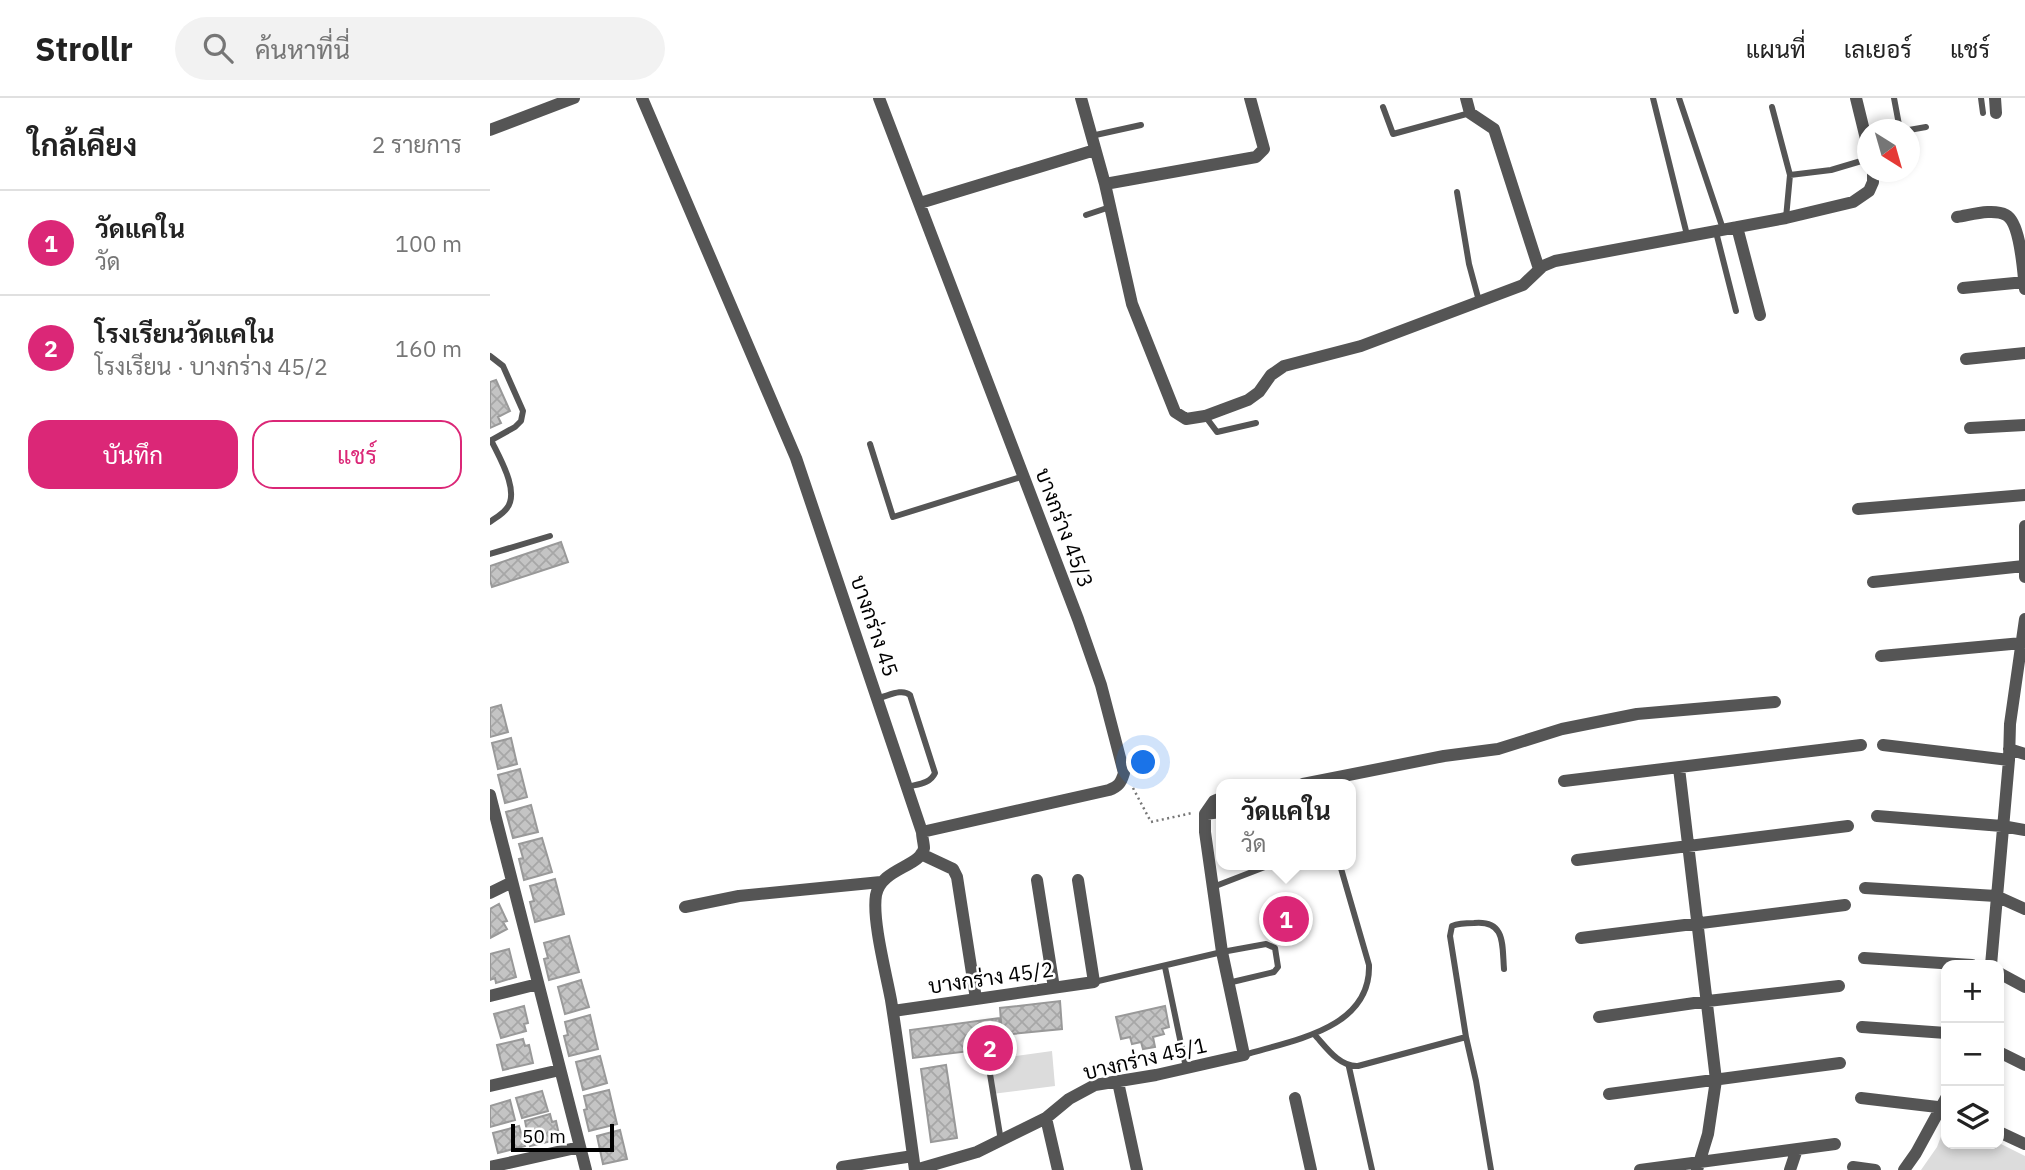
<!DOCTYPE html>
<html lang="th">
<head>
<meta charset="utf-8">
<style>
  body { margin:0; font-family:"IBM Plex Sans",Sarabun,sans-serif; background:#f2f2f2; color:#222 }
  .controls { position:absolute; right:21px; bottom:21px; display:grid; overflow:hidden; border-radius:14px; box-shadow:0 4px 10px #0003 }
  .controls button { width:63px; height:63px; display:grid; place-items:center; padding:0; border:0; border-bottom:2px solid #e0e0e0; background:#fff; color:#222; font:35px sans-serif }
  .compass { position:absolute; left:1367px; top:21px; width:63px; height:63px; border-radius:50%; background:#fff; box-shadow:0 4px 10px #0003; rotate:143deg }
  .scale { position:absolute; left:21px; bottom:18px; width:103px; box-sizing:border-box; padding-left:7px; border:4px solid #000; border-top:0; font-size:19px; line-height:24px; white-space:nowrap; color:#000; -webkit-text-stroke:5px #fff; paint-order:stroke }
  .you { position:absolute; left:654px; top:665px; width:24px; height:24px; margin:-18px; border:5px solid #fff; border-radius:50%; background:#1a73e8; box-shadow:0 0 0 10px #1a73e833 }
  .badge { display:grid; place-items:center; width:46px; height:46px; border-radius:50%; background:#db2777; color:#fff; font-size:23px; font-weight:700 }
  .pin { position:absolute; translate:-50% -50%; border:4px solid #fff; box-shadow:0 2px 7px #0006 }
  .popup { position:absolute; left:726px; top:681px; width:140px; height:91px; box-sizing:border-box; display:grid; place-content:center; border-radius:14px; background:#fff; filter:drop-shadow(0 2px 5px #0005); font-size:23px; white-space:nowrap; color:#767676 }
  .popup b { font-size:26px; color:#222 }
  .popup::after { content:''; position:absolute; left:50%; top:100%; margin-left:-14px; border:14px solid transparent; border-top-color:#fff }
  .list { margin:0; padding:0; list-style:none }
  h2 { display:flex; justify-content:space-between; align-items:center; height:91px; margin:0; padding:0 28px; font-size:30px }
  h2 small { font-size:23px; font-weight:400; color:#767676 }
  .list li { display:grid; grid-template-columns:46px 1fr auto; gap:21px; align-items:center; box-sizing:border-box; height:105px; padding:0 28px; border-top:2px solid #e0e0e0 }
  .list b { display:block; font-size:26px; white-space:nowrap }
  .list p { margin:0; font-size:23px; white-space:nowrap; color:#767676 }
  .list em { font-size:23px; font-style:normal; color:#767676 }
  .actions { display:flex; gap:14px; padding:21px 28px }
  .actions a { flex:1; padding:16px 0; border:2px solid #db2777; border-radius:21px; text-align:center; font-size:24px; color:#db2777 }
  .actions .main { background:#db2777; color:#fff }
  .icon { flex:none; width:38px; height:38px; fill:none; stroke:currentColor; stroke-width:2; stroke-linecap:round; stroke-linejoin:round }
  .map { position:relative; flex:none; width:1535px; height:1072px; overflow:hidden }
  header { display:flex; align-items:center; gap:42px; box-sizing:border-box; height:98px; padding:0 35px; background:#fff; border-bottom:2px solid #e0e0e0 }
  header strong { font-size:33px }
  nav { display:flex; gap:38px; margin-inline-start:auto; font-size:24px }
  .search { width:490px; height:63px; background:#f2f2f2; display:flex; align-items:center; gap:18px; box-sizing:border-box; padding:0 24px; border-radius:38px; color:#767676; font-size:26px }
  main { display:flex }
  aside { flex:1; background:#fff }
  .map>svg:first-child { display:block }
  .green { fill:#dcdcdc }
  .building { fill:url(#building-cross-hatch); stroke:#999; stroke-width:2 }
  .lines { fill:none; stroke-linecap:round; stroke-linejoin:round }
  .path { stroke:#777; stroke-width:2.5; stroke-dasharray:2 3.5; stroke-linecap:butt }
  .lane { stroke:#555; stroke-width:6 }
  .street { stroke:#555; stroke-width:12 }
  .labels { text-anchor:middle; stroke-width:5; stroke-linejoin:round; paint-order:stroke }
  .street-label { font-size:21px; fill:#000; stroke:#fff }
</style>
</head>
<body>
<header>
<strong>Strollr</strong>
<div class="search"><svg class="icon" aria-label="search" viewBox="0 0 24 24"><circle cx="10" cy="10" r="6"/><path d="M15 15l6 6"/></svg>ค้นหาที่นี่</div>
<nav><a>แผนที่</a><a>เลเยอร์</a><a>แชร์</a></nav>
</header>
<main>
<aside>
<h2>ใกล้เคียง<small>2 รายการ</small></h2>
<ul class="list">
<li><span class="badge">1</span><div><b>วัดแคใน</b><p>วัด</p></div><em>100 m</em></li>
<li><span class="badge">2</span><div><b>โรงเรียนวัดแคใน</b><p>โรงเรียน · บางกร่าง 45/2</p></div><em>160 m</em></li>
</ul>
<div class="actions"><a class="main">บันทึก</a><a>แชร์</a></div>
</aside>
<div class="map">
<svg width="1535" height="1072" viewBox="0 0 1535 1072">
  <defs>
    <pattern id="building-cross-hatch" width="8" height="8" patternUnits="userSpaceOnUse" patternTransform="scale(1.75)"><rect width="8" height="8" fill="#c4c4c4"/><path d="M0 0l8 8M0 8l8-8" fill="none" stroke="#a7a7a7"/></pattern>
  </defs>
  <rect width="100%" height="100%" fill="#fff"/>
  <path class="green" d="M562,953L565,988L502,996L498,962Z
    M1456,1025V1046L1509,1045L1535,1058V1072H1431L1447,1049Z"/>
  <path class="building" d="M6,282L20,313L8,319L11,325L0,330V284Z
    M71,444L78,464L2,489L0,482V468Z
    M11,607L18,634L0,639V610Z
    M21,640L27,666L8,671L2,645Z
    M30,671L37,699L15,705L8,677Z
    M41,707L48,734L23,740L16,714Z
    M52,740L62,774L34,782L29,761L33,760L29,746Z
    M65,781L74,816L45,824L40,804L44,803L40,788Z
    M9,806L17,823L13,824L17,831L0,840V811Z
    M79,838L89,874L59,882L54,861L58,860L54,845Z
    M19,851L26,879L6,885L5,880L0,882V856Z
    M91,882L99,909L75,916L68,889Z
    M570,903L572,931L512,937L510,910Z
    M34,908L38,925L34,926L36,933L11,940L4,916Z
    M675,908L679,929L672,931L674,936L663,939L665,949L653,951L651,944L642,946L640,939L631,941L626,919Z
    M100,917L108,951L79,958L74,938L78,937L75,924Z
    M509,920L513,949L423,960L420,932Z
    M33,941L35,948L39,947L43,965L13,972L7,947Z
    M110,958L117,985L93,992L86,964Z
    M456,967L467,1040L441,1044L431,971Z
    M119,992L127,1026L99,1033L94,1012L97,1011L94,998Z
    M52,993L58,1013L32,1020L26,1000Z
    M20,1002L25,1022L0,1029V1008Z
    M60,1016L62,1024L66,1023L70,1041L40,1048L35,1023Z
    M29,1028L35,1048L8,1055L3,1035Z
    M130,1032L137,1061L113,1066L107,1038Z"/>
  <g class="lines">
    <path class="path" d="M643,690L661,724L702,715"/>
    <path class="lane" d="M1163,0L1197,137
      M1189,0L1233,131
      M1404,0L1410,32
      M1491,0L1493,15
      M893,9L903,36L980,15
      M1282,9L1300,77L1296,120
      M1419,32L1436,29
      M601,38L651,27
      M1300,77L1341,72L1378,61
      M967,94L979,166L989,203
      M596,117L620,109
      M1226,134L1246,213
      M0,258L13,268L33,313L31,323L25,329L0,343
      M715,318L727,334L766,325
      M380,346L403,419L534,378
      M0,424C5,420 13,416 17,410C30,393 9,359 1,342
      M0,456L60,438
      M388,600C398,598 412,590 420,597L445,675C440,686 428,686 417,689
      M723,789L780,767
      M675,869L696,970
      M604,884L732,854L776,846L785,850L788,869L784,874L738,885
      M824,936C836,949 849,969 868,968L976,939L986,983L1001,1072
      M976,939L960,838L962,828C969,825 976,825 984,825C1016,822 1012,847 1014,871
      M754,957C803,942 881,931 879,867L850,767
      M859,969L882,1072
      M499,970L511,1043"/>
    <path class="street" d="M152,0L306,360L432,734C432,739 434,746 434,750C431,769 391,770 386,797C382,822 396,875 401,902C410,959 417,1015 425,1072L487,1054L556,1020L579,1001L605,987L666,977L754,957L732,854L715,734V716L731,714
      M389,0L588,521L611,587L634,675C631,685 628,689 619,692L432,734
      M591,0L615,86L642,206L685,314L696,321L715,318L758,302L769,294L781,277L794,268L871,248L1033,187L1053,168L1065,163L1296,120L1363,104L1379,93L1383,84V74
      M976,0L980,15L1004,31L1049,171
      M1366,0L1378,49
      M1505,0L1506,15
      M0,32L84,0
      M615,86L766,59L774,51L760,0
      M430,105L605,52
      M1467,119C1481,117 1503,110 1516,117C1531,125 1533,174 1535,191
      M1247,129L1270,217
      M1473,190L1535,184
      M1476,261L1535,255
      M1480,330L1535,327
      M1368,411L1535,397
      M1535,428V479
      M1383,484L1534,468
      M1391,558L1532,545
      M1393,647L1519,662
      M1519,651L1535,656
      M1189,670L1226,982L1218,1036L1207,1072
      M1074,683L1371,647
      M813,686L954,658L1008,651L1072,631L1147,616L1285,604
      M0,697L96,1072
      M715,716L724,703L731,700
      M1387,718L1512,728L1535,732
      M431,756L463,771L467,779L486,901
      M1087,762L1358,728
      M547,782L564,890
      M1375,790L1506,798L1535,811
      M0,795L22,784
      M195,809L249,798L391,784
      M1091,840L1355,807
      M1374,860L1482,867
      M1501,867L1519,662L1520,626L1535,521
      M1509,875L1535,889
      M0,898L48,886
      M403,913L604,884L588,782
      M1109,919L1218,903L1349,888
      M1372,929L1456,935
      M1509,954L1535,967
      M628,984L647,1072
      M0,988L70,972
      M1119,996L1350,965
      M805,1000L821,1072
      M1371,1000L1456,1010
      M556,1020L568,1072
      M1509,1034L1535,1046
      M0,1069L90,1049
      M352,1069L423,1058
      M1363,1069L1385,1072
      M1150,1072L1345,1046
      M1300,1072L1307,1051
      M1414,1072L1426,1055L1456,1000"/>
  </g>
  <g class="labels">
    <g class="street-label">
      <text transform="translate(574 430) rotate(69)" y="7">บางกร่าง 45/3</text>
      <text transform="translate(384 528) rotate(71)" y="7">บางกร่าง 45</text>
      <text transform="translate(501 880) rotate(-8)" y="7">บางกร่าง 45/2</text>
      <text transform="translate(655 961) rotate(-13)" y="7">บางกร่าง 45/1</text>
    </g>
  </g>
</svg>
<div class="controls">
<button>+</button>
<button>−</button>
<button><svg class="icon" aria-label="layers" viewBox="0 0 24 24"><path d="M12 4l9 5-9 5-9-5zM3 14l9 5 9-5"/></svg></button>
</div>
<svg class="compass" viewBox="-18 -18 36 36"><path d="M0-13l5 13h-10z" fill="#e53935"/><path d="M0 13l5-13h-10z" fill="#767676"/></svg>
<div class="scale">50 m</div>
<div class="you"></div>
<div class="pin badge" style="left:796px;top:821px">1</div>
<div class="popup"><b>วัดแคใน</b>วัด</div>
<div class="pin badge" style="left:500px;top:950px">2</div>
</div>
</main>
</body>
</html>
